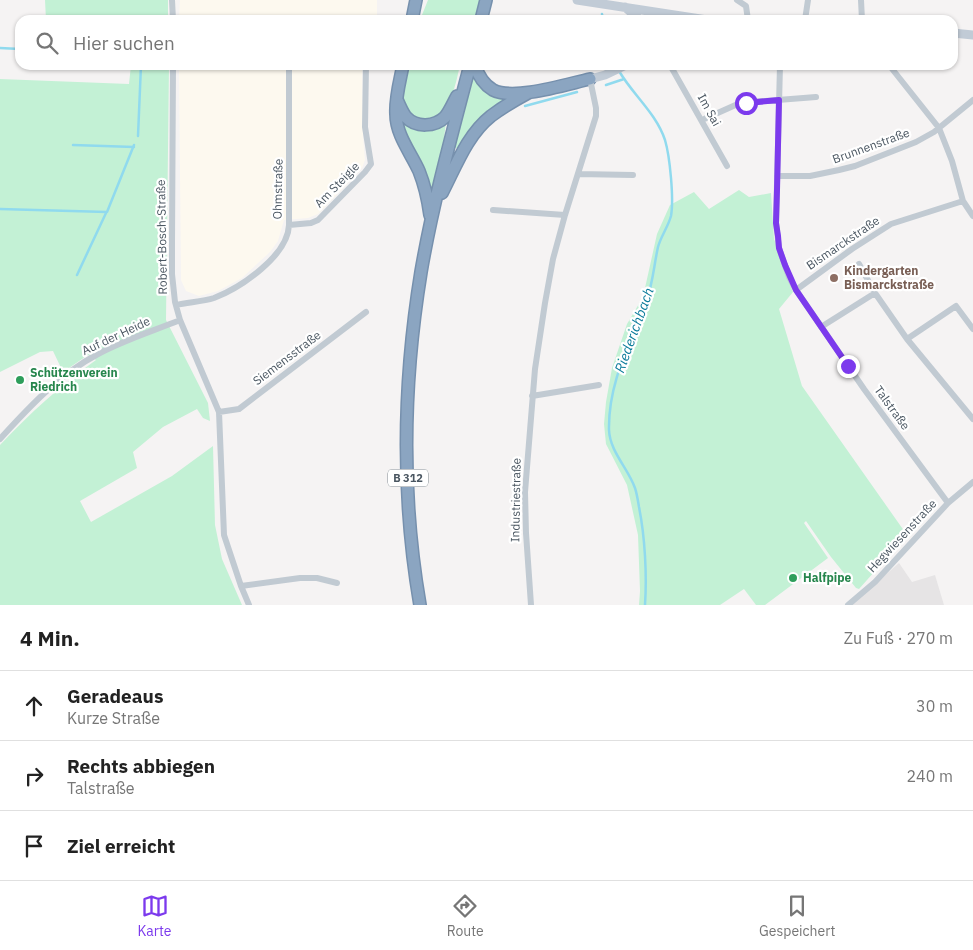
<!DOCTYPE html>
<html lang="de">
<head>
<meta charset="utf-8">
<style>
  body { margin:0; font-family:"IBM Plex Sans",sans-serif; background:#f2f2f2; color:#222 }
  .stop { position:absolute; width:15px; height:15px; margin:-11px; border:4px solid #7c3aed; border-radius:50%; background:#fff }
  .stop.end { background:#7c3aed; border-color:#fff; box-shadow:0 1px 5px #0008 }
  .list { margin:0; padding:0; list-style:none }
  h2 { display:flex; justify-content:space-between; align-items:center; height:65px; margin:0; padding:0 20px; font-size:21px }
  h2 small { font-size:16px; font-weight:400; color:#767676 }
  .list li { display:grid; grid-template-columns:32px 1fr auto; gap:15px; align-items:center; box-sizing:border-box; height:70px; padding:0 20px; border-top:1px solid #e0e0e0 }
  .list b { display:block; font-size:19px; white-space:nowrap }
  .list p { margin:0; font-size:16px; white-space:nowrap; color:#767676 }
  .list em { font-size:16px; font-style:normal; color:#767676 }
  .icon { flex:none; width:28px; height:28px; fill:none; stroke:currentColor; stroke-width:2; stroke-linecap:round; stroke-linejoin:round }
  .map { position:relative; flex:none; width:973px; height:605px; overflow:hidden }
  .search { position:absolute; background:#fff; box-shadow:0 1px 4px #0004; left:15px; right:15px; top:15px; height:55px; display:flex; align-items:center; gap:12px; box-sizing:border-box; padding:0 18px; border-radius:15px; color:#767676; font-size:19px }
  .sheet { height:275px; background:#fff }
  nav { display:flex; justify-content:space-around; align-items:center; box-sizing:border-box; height:70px; border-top:1px solid #e0e0e0; background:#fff; font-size:14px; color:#767676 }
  nav a { display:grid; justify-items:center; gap:2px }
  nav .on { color:#7c3aed }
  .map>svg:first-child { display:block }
  .commercial { fill:#fdf9ef }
  .education { fill:#e6e4e5 }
  .green { fill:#c3f1d5 }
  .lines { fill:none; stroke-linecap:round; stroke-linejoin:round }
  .stream { stroke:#90daee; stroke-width:2.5 }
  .highway-casing { stroke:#7690ad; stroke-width:14 }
  .street { stroke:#c1cad2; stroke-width:6 }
  .secondary { stroke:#c1cbd6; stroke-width:9 }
  .highway { stroke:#8ba5c1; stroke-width:11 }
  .route { stroke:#7c3aed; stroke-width:6 }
  .education-dot { fill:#8d6e63; stroke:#fff; stroke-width:2 }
  .leisure-dot { fill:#2e9e5b; stroke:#fff; stroke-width:2 }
  .labels { text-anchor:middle; stroke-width:4.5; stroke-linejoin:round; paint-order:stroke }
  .shield { fill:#fff; stroke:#808990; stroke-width:1 }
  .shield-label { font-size:11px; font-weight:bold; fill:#4a5661 }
  .street-label { font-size:12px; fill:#4a5661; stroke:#fff }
  .education-label { font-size:12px; font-weight:bold; fill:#785e54; stroke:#fff; text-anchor:start }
  .leisure-label { font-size:12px; font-weight:bold; fill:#27864d; stroke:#fff; text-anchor:start }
  .water-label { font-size:14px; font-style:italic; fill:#0c7c9b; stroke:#fff }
</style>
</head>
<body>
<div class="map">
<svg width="973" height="605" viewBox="0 0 973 605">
  <rect width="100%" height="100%" fill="#f5f3f3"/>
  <path class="commercial" d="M180,0H377V20H179Z
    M179,65H362L363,137L365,160L362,168L318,214L308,218L284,220L278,241L270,252L242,278L218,291L199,296L186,291L181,280Z"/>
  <path class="education" d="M899,563L912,582L935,575L944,605H851Z"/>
  <path class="green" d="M45,0H168V20H46Z
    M428,0H480L474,20H420Z
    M131,65H169L166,320L208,403L210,421L203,418L197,409L163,427L133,452L137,468L80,501L91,522L172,476L213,446L215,525L222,559L242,605H0V445C29,414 61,385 96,360L88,355L63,372L53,351L40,352L0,372V79L129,84Z
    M408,65H460C456,82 450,119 427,121C423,121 416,118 412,117L402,101V94Z
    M472,75L508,97L459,148H455L459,125Z
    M400,117L446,122L443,147L432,192L430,191L405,137Z
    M739,190L749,197L771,193L774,239L793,292L779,309L802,386L907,535L859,589L856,588L831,557L806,521L804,523L828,558L765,605H756L744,589L720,605H639L640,591L638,535L627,485L606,444L604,424L606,402L612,368L627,324L643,297L657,234L670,205L694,192L709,209Z"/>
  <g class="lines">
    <path class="stream" d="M602,14L603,20
      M0,48L20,49
      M619,71C633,95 656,113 665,140C670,157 674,199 671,216C668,227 661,236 658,247C654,265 653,282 647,299C631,342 608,382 609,430C610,452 628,468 635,488C637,494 638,501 639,507C645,537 647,575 645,605
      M606,85L624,79
      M525,106L577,92
      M138,136L141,65
      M73,145L134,147
      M0,209L107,212L134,145
      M77,275L106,213"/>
    <defs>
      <path id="highway" d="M412,20L416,0
        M481,20L486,0
        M403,65C400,81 395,98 396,114C396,135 411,153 419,171C425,186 428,200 430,215
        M475,65C478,75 483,84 493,90C514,101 567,84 590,79
        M397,100C400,106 402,112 406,117C416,128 435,127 445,117C450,111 453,103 457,96
        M442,193C456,166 467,135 491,116C503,107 515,100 528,93
        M420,605C401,495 403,382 421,272C433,202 452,134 470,65"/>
    </defs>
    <use href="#highway" class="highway-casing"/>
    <path class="street" d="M172,0L173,20
      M737,0L746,6L748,20
      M861,0L862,20
      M805,20L808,0
      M173,65L172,243V274L175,302L180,320L219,412L224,535L241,586L249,605
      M670,65L727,166
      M780,65L776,223L779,248L789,277L796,290L864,389L948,503
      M889,65L939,128L952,161L963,201L973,216
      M702,120L740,103L816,97
      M578,174L633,175
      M777,176H810L839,170L855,166L916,142L934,132L973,100
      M493,210L565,215
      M289,225L311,223L318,220L365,172L371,164L365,127L366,65
      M859,264L875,293
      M796,290L852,249L891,224L963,201
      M176,305C188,302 202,302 214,298C240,288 288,256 289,225V65
      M821,327L875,293L907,339L973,419
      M907,339L956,306L973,329
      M532,396L599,385
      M219,412L239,409L366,312
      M0,439C29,407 60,374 98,354C124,340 153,331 180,320
      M241,586L300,578H317L337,583
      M531,605L526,533L525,492L535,369L545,303L553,259L565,215L596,116V108L590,79
      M848,605L875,582L948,503L973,482"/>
    <path class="secondary" d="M577,0L707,20
      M625,7L640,20
      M953,33L973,35
      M590,79L605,75L626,65"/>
    <use href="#highway" class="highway"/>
  </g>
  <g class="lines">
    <path class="route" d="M746,103L779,100L777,190L776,223L778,236L779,248L785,265L796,290L848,366"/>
  </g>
  <circle class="education-dot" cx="834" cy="278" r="5"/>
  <g class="leisure-dot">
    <circle cx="20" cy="380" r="5"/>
    <circle cx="793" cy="578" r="5"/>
  </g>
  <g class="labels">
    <rect class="shield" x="388" y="469.5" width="40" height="17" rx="4"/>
    <g class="shield-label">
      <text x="408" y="482">B 312</text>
    </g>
    <g class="street-label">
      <text transform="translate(709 110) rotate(61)" y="4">Im Sai</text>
      <text transform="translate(871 146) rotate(-20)" y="4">Brunnenstraße</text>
      <text transform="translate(337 185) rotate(-46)" y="4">Am Steigle</text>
      <text transform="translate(278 189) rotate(-89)" y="4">Ohmstraße</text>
      <text transform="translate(162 237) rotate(-91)" y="4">Robert-Bosch-Straße</text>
      <text transform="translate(843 243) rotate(-34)" y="4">Bismarckstraße</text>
      <text transform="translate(116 336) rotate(-25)" y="4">Auf der Heide</text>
      <text transform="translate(287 358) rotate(-37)" y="4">Siemensstraße</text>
      <text transform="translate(892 408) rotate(54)" y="4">Talstraße</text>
      <text transform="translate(516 500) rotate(-89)" y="4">Industriestraße</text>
      <text transform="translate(902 536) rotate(-47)" y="4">Hegwiesenstraße</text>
    </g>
    <g class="education-label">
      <text x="844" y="275">Kindergarten<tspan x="844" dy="14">Bismarckstraße</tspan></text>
    </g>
    <g class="leisure-label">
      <text x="30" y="377">Schützenverein<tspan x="30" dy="14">Riedrich</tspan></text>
      <text x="803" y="582">Halfpipe</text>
    </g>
    <g class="water-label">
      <text transform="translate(634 330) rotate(-70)" y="5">Riederichbach</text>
    </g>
  </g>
</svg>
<div class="stop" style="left:746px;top:103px"></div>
<div class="stop end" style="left:848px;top:366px"></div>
<div class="search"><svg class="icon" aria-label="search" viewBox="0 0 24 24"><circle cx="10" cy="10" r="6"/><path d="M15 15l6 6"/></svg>Hier suchen</div>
</div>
<section class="sheet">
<h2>4 Min.<small>Zu Fuß · 270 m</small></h2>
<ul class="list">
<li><svg class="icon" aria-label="ahead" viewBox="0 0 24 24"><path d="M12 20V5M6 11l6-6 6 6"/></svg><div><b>Geradeaus</b><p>Kurze Straße</p></div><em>30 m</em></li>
<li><svg class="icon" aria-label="right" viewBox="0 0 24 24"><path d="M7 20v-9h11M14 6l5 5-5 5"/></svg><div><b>Rechts abbiegen</b><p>Talstraße</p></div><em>240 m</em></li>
<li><svg class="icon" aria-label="arrive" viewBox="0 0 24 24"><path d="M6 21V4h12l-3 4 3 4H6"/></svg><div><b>Ziel erreicht</b></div></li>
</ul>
</section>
<nav>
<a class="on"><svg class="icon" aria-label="map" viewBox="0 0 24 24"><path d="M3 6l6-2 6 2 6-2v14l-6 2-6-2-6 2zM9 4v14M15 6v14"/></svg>Karte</a>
<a><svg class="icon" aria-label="directions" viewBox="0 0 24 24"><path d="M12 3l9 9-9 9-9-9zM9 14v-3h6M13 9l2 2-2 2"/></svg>Route</a>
<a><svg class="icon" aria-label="saved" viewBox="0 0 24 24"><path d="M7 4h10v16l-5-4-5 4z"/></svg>Gespeichert</a>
</nav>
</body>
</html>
